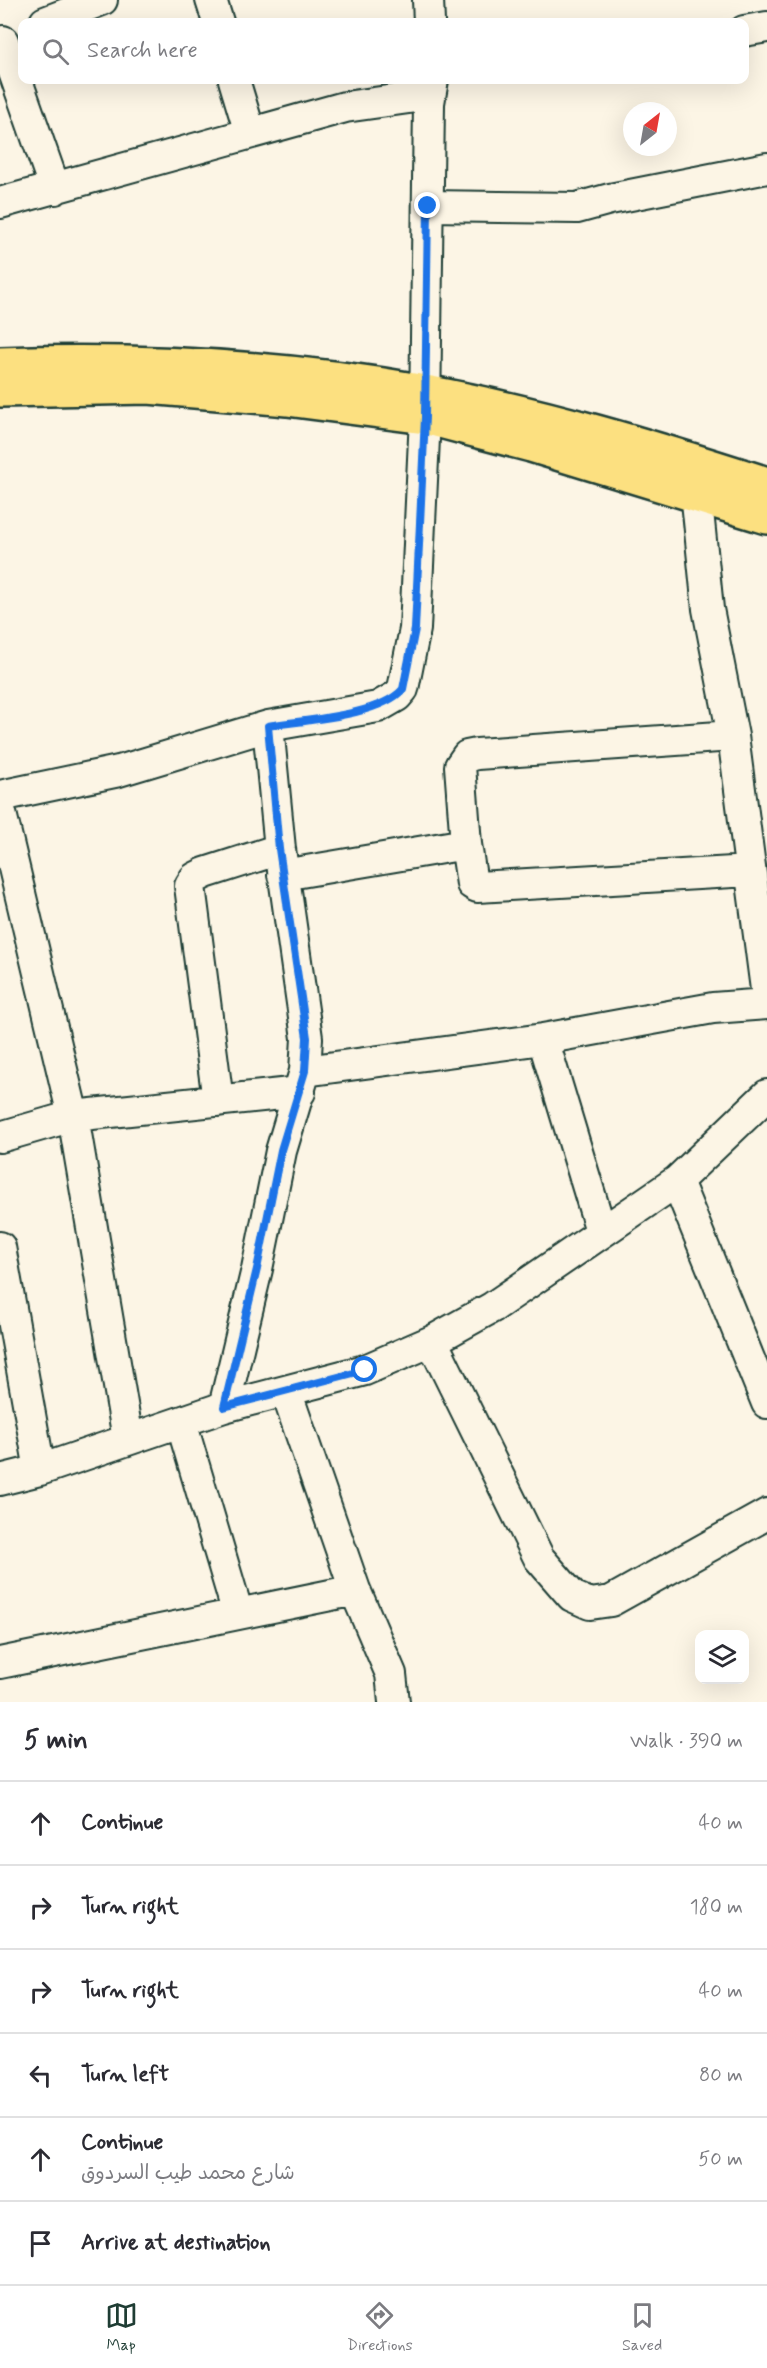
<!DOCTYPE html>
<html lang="en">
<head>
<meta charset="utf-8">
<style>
  body { margin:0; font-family:Mynerve,"Playpen Sans Arabic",sans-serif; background:#f7f7f7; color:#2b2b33 }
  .controls { position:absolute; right:18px; bottom:18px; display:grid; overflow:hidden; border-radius:12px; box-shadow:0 6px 24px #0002 }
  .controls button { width:54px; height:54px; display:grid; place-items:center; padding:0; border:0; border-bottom:2px solid #e1e1e2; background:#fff; color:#2b2b33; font:30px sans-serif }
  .compass { position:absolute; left:623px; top:102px; width:54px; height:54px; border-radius:50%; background:#fff; box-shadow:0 6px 24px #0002; rotate:31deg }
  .stop { position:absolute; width:18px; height:18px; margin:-14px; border:4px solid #1a73e8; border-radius:50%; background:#fff }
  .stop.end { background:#1a73e8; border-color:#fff; box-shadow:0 2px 6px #0008 }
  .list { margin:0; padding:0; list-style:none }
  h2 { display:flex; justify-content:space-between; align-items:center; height:78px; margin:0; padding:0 24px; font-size:26px }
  h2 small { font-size:20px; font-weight:400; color:#7c7c81 }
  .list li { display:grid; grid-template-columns:39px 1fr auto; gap:18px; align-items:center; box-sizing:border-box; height:84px; padding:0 24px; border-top:2px solid #e1e1e2 }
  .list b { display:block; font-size:22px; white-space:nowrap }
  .list p { margin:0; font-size:20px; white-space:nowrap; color:#7c7c81 }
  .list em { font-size:20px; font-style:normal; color:#7c7c81 }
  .icon { flex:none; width:33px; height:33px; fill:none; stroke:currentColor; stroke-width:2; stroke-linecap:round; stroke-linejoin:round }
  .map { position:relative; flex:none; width:767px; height:1702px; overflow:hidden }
  .search { position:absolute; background:#fff; box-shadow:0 6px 24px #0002; left:18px; right:18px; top:18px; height:66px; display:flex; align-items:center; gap:15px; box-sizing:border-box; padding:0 21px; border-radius:12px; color:#7c7c81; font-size:22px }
  .sheet { height:582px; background:#fff }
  nav { display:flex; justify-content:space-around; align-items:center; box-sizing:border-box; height:84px; border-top:2px solid #e1e1e2; background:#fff; font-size:16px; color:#7c7c81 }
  nav a { display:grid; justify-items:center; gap:3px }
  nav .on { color:#1f3d34 }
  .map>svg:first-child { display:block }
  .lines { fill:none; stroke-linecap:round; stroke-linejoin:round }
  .street-casing { stroke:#1f3d34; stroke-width:34 }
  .highway-casing { stroke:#1f3d34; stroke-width:38 }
  .street { stroke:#fcf5e5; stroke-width:30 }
  .highway { stroke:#fce080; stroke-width:33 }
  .route { stroke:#1a73e8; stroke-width:8 }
</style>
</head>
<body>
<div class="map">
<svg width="767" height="1702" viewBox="0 0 767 1702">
  <rect width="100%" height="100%" fill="#fcf5e5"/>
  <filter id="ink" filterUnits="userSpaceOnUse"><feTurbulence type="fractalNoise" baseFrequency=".0167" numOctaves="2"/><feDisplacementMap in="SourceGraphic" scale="12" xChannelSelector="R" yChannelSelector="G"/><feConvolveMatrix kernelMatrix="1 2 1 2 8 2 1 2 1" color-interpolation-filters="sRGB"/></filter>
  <g filter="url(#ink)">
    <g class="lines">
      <defs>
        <path id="street" d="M211,0L218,22
          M428,0L429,22
          M45,22L102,0
          M744,31L767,27
          M3,41L55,189
          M234,80L250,133
          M0,203L345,107L430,95
          M428,206L577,208L610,199L767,168
          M694,472L708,609L733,736
          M0,796L119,771L268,726
          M0,809L73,1116L128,1439
          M750,871L477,887L472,884L466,844L460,766L467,756L477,754L733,736L767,997
          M283,875L466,844
          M543,1039L601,1231
          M305,1071L543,1039L713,1008L767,1004
          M218,1101L190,886L195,878L205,873L280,849
          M0,1137L73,1116L300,1092
          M677,1181L767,1403
          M0,1247L40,1470
          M432,1341L539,1558L572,1596L590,1604L611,1601L767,1514
          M286,1391L355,1590L391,1674L394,1702
          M224,1407L257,1269L281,1151L305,1071L307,1038L280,849L268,726L378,707L397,696L403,689L415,629L425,417L429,103L433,80
          M181,1422L238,1614
          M0,1480L40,1470L224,1407L365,1370L432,1341L493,1307L677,1181L767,1095
          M0,1663L355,1590"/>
        <path id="highway" d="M0,364C142,359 285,367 425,392C541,413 655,448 767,484
          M0,390L148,387L287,399L425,417L531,445L767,517"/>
      </defs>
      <use href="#street" class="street-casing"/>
      <use href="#highway" class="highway-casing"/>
      <use href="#street" class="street"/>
      <use href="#highway" class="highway"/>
    </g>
  </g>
  <g class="lines" filter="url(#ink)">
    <path class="route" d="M365,1370L224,1407L257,1269L281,1150L305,1071L307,1038L279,849L268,726C304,720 380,716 403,689L415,629L425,417L428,206"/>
  </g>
</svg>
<div class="controls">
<button><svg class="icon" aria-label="layers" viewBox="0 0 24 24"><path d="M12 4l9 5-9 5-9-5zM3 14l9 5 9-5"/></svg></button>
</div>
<svg class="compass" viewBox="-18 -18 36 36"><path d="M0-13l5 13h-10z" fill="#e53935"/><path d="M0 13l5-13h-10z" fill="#7c7c81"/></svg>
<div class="stop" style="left:365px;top:1370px"></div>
<div class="stop end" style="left:428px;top:206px"></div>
<div class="search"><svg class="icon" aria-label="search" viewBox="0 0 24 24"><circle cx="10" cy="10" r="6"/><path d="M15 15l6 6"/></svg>Search here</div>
</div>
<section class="sheet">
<h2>5 min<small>Walk · 390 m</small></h2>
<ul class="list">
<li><svg class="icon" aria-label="ahead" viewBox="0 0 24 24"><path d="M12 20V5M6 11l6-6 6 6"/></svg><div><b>Continue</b></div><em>40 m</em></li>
<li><svg class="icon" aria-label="right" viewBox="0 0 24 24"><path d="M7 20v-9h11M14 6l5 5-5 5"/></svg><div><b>Turn right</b></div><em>180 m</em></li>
<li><svg class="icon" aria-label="right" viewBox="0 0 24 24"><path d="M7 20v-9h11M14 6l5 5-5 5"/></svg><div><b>Turn right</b></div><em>40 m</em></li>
<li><svg class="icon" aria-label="left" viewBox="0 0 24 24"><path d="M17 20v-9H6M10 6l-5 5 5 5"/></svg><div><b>Turn left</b></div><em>80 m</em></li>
<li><svg class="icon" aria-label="ahead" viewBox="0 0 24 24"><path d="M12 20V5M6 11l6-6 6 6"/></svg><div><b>Continue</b><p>شارع محمد طيب السردوق</p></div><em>50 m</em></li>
<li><svg class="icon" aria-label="arrive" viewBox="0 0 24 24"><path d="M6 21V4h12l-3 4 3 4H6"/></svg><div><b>Arrive at destination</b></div></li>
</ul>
</section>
<nav>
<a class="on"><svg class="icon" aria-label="map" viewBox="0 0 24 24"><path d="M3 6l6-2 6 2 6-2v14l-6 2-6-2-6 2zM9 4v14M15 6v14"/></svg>Map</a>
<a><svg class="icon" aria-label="directions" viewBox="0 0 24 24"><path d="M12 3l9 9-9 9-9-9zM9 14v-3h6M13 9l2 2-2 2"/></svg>Directions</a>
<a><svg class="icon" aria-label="saved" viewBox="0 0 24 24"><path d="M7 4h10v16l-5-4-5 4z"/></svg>Saved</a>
</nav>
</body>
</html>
